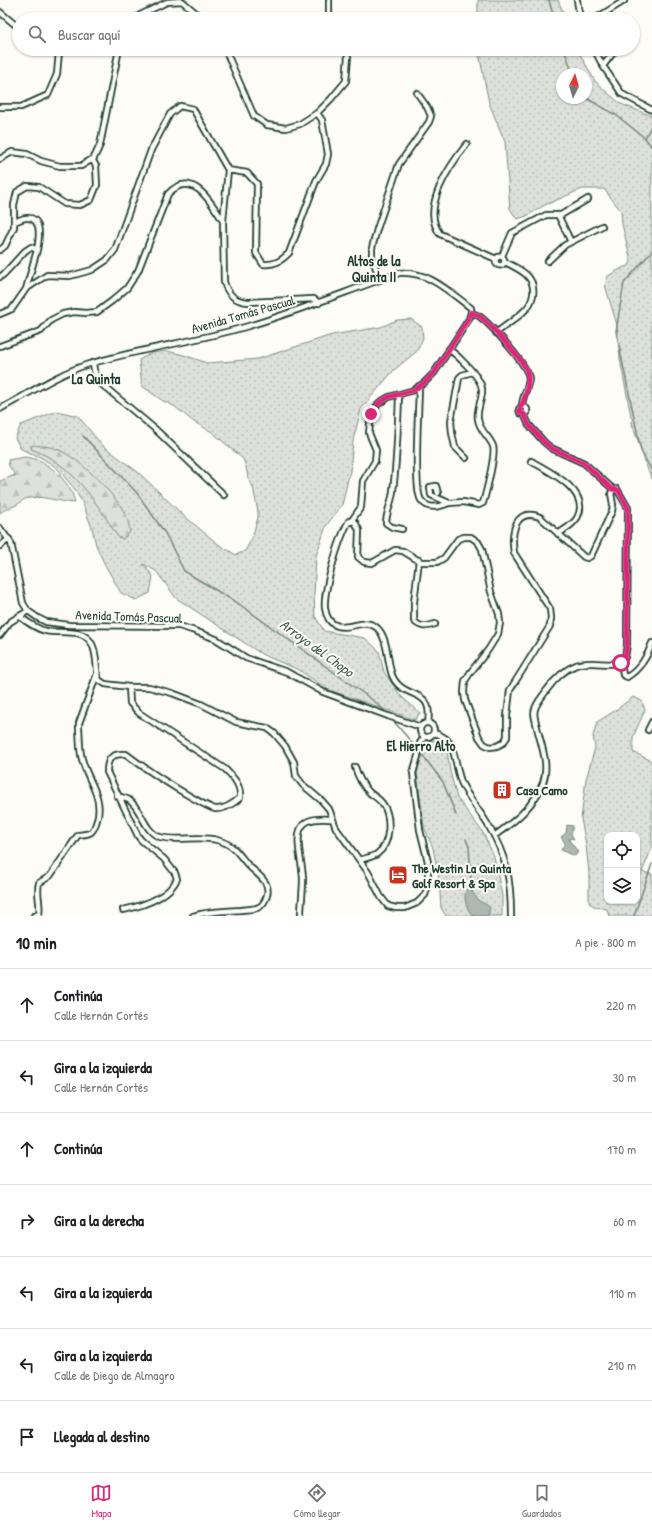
<!DOCTYPE html>
<html lang="es">
<head>
<meta charset="utf-8">
<style>
  body { margin:0; font-family:"Patrick Hand",sans-serif; background:#f2f2f2; color:#202124 }
  .controls { position:absolute; right:12px; bottom:12px; display:grid; overflow:hidden; border-radius:8px; box-shadow:0 1px 3px #0004 }
  .controls button { width:36px; height:36px; display:grid; place-items:center; padding:0; border:0; border-bottom:1px solid #e0e0e0; background:#fff; color:#202124; font:20px sans-serif }
  .compass { position:absolute; left:556px; top:68px; width:36px; height:36px; border-radius:50%; background:#fff; box-shadow:0 1px 3px #0004; rotate:5deg }
  .stop { position:absolute; width:12px; height:12px; margin:-9px; border:3px solid #db2777; border-radius:50%; background:#fff }
  .stop.end { background:#db2777; border-color:#fff; box-shadow:0 1px 4px #0008 }
  .list { margin:0; padding:0; list-style:none }
  h2 { display:flex; justify-content:space-between; align-items:center; height:52px; margin:0; padding:0 16px; font-size:17px }
  h2 small { font-size:13px; font-weight:400; color:#757577 }
  .list li { display:grid; grid-template-columns:26px 1fr auto; gap:12px; align-items:center; box-sizing:border-box; height:72px; padding:0 16px; border-top:1px solid #e0e0e0 }
  .list b { display:block; font-size:15px; white-space:nowrap }
  .list p { margin:0; font-size:13px; white-space:nowrap; color:#757577 }
  .list em { font-size:13px; font-style:normal; color:#757577 }
  .icon { flex:none; width:22px; height:22px; fill:none; stroke:currentColor; stroke-width:2; stroke-linecap:round; stroke-linejoin:round }
  .map { position:relative; flex:none; width:652px; height:916px; overflow:hidden }
  .search { position:absolute; background:#fff; box-shadow:0 1px 3px #0004; left:12px; right:12px; top:12px; height:44px; display:flex; align-items:center; gap:10px; box-sizing:border-box; padding:0 14px; border-radius:22px; color:#757577; font-size:15px }
  .sheet { height:556px; background:#fff }
  nav { display:flex; justify-content:space-around; align-items:center; box-sizing:border-box; height:56px; border-top:1px solid #e0e0e0; background:#fff; font-size:11px; color:#757577 }
  nav a { display:grid; justify-items:center; gap:2px }
  nav .on { color:#db2777 }
  .map>svg:first-child { display:block }
  .grass { fill:url(#grass-dots); stroke:#7e8e88; fill-rule:evenodd }
  .forest { fill:url(#forest-firs); stroke:#7e8e88 }
  .water { fill:#aeb8b1; stroke:#75877f }
  .lines { fill:none; stroke-linecap:round; stroke-linejoin:round }
  .stream { stroke:#75877f; stroke-width:1.5 }
  .minor-casing { stroke:#1f3d34; stroke-width:8 }
  .minor { stroke:#fdfcf7; stroke-width:4.5 }
  .route { stroke:#db2777; stroke-width:5 }
  .labels { text-anchor:middle; stroke-width:4; stroke-linejoin:round; paint-order:stroke }
  .street-label { font-size:13px; fill:#1f3d34; stroke:#fdfcf7 }
  .poi-label { font-size:13px; font-weight:bold; fill:#1f3d34; stroke:#fdfcf7; text-anchor:start }
  .neighbourhood-label { font-size:14px; font-weight:bold; fill:#1f3d34; stroke:#fdfcf7 }
  .water-label { font-size:14px; font-style:italic; fill:#435c53; stroke:#fdfcf7 }
</style>
</head>
<body>
<div class="map">
<svg width="652" height="916" viewBox="0 0 652 916">
  <defs>
    <pattern id="grass-dots" width="8" height="8" patternUnits="userSpaceOnUse"><rect width="8" height="8" fill="#dde0db"/><path d="M2 2h.1M6 6h.1" fill="none" stroke="#bdc1bd" stroke-width="1.8" stroke-linecap="round"/></pattern>
    <pattern id="forest-firs" width="22" height="20" patternUnits="userSpaceOnUse"><rect width="22" height="20" fill="#dde0db"/><path d="M5 1l3.5 6h-7zM16 11l3.5 6h-7z" fill="#bdc1bd"/></pattern>
  </defs>
  <rect width="100%" height="100%" fill="#fdfcf7"/>
  <filter id="ink" filterUnits="userSpaceOnUse"><feTurbulence type="fractalNoise" baseFrequency=".025" numOctaves="2"/><feDisplacementMap in="SourceGraphic" scale="8" xChannelSelector="R" yChannelSelector="G"/><feConvolveMatrix kernelMatrix="1 2 1 2 8 2 1 2 1" color-interpolation-filters="sRGB"/></filter>
  <g filter="url(#ink)">
    <path class="grass" d="M478,0H558L566,19H478Z
      M478,49H577L595,81L609,94L621,104L652,116V479L648,470L633,427L620,359L617,325L605,285L608,276L624,267L629,266L631,261L622,224L621,211L604,189H582L543,206L527,216L517,219L510,209L505,142L489,103ZM562,74H586V98H562Z
      M411,319L422,327L423,338L417,351L394,370L361,409L353,441L350,471L342,505L326,526L316,556L314,595L315,616L324,631L365,638L379,651L384,672L401,696L420,713L415,720L327,689L299,670L263,655L176,598L156,571L143,564L153,576L150,593L136,600L121,593L104,563L96,545L92,528L83,504L74,488L56,467L40,457L21,449L15,438L21,425L57,411L78,416L102,445L139,473L183,515L218,544L236,555L245,551L252,538L258,517V512L253,487L248,478L246,467L243,459L212,432L194,422L174,406L163,401L142,386L139,360L151,353L167,351L184,355L207,363L258,359L332,335L381,327L397,320Z
      M633,697L642,701L645,710L633,737V752L652,761V848L642,872L652,874V916H609L607,909L596,907L589,903V873L586,845L581,819L586,779L595,748L593,736L597,722L616,710ZM607,835H637V901H607Z
      M429,740L437,741L447,750L450,771L457,798L482,831L494,856L502,896V916H446L441,908L439,879L433,848L424,827L417,772L424,747Z"/>
    <path class="forest" d="M32,445C41,446 50,446 59,450C79,458 116,495 125,514C128,519 129,526 130,532L123,539L118,537C96,502 72,463 31,449Z
      M25,457C30,458 37,459 41,461C56,470 72,485 75,503C58,502 41,494 25,499C21,501 18,505 14,506C9,508 5,509 0,513V481L15,475L9,466L8,460Z"/>
    <path class="water" d="M567,825L573,826L571,834L574,839L570,838L569,840L578,852L575,856L561,850L565,843L561,837L566,833Z
      M468,889L471,890L479,901L487,905L490,908L488,916H473C467,911 463,898 466,891Z"/>
    <g class="lines">
      <path class="stream" d="M549,0L554,19
        M564,49L573,74
        M586,98L616,115L645,138
        M652,124L645,138L652,147
        M652,251L624,283L616,331L641,451L652,471
        M83,436L137,493L165,533L184,571L239,604L378,704L387,714
        M391,718L424,757L443,782L456,815
        M466,839L469,847L472,892
        M634,916L652,864"/>
      <defs>
        <path id="minor" d="M329,0V13L332,19
          M577,0L580,19
          M0,12L19,28
          M137,19L140,15L167,2L182,1L203,19
          M595,19L624,1
          M225,49L254,116L267,125L286,128L300,124L317,113L331,99L346,81L348,56L346,49
          M594,49L603,66L622,94L652,110
          M603,66L613,53L618,49
          M0,107H21L48,95L57,74L59,52L58,49
          M467,144C450,165 420,208 440,234L496,259
          M0,159L12,152L27,154L41,161L60,166H81L94,158L100,145L119,49
          M228,170L247,173L257,184L256,253L263,264C275,265 281,261 289,253L316,181L326,164L328,154L322,120L317,113
          M558,215L571,242
          M14,222C18,221 22,218 26,218C43,216 39,240 37,250
          M0,250L5,246L14,227V205L17,192L27,186L39,187L65,204L80,205L91,200L97,185L96,166L92,159
          M502,256L512,233L546,215H561L588,199
          M495.5 261a4.5 4.5 0 1 1 9 0a4.5 4.5 0 1 1-9 0Z
          M548,261L565,245L602,226
          M0,277L4,274L25,251L31,247L37,250L26,289
          M380,279L372,258V248L377,229L399,164L429,122L431,116L427,107L417,93
          M471,312C474,314 477,315 479,316C491,325 529,366 529,379C528,388 522,397 522,406
          M0,314L12,309L26,289L47,275L70,276L92,270L107,260L115,250L151,150L170,114L180,106L193,109L228,170L223,221L224,282C228,295 235,301 248,302L314,299L319,303
          M496,333C506,325 518,318 526,309C530,305 532,300 533,295C536,276 519,269 505,262
          M0,346L41,331L51,320L63,314L74,312L86,313L97,312L112,301L127,288L138,271L168,194C192,168 211,202 223,221
          M93,363L94,370L100,383L155,429L224,495
          M419,386C419,405 413,488 421,500C428,510 439,507 449,503
          M399,395C398,427 397,459 393,491C392,502 386,513 386,523L392,527L402,529
          M0,409C28,394 56,375 86,365C138,349 193,342 245,327C297,312 347,291 399,273C429,271 448,291 471,308V312L469,319L434,373L424,383L414,390L389,397L379,403L371,414L369,433L376,450L375,461L363,481L361,507L352,520
          M524,414L527,412V409L525,407L522,406L519,409L520,413L524,414L529,425L544,442L551,448L584,463L614,490
          M466,458L455,447L452,433L451,421L459,378L462,375L472,372
          M531,461C549,471 592,492 577,518C573,525 565,529 558,534
          M438,493L436,486L430,487L431,495L449,503L463,502L479,505L483,503C486,493 496,454 493,446C489,436 479,430 478,419C476,409 483,399 482,389C481,377 458,356 449,349
          M0,528L11,543L23,603L28,611L38,618L46,622L69,625L179,626L192,630L216,639L246,658L287,672L323,692L388,716L421,727
          M0,546L9,539
          M419,560L414,602V621C421,628 426,627 435,624
          M19,616C27,622 36,629 46,631C61,634 83,627 92,644C98,656 95,668 99,680L105,684L129,687H149L172,693L201,704L236,722L267,728L274,733L285,746L294,762L296,776L303,785L322,801L329,809L336,828L368,872L381,897L388,906L396,908H405L417,903L425,895L428,885V862L420,830L413,773L418,756L420,743L424,737
          M0,635L10,622L28,611
          M621,663L623,675L627,677C639,670 648,656 652,643
          M428,723C434,685 403,702 392,675C387,661 388,636 376,627C364,618 351,630 338,626C330,624 326,616 325,608C323,590 340,536 349,521L355,522L359,530L358,557L364,562L372,563L395,550L403,551L421,562H437L444,558L458,539L464,537H471L478,542L482,549L491,592L499,614L500,623L498,634L488,650L470,673L465,681L464,692L465,700L479,737L484,744L490,747L497,746L503,743L507,737V716L510,690L550,626L551,618L550,609L514,553C511,534 514,507 540,517L584,557L587,558L591,556L612,511L613,505L611,493L614,490L617,489L628,508L627,645L625,657L621,663C606,666 591,660 576,665C563,670 554,680 546,691C543,696 537,702 535,709C533,714 535,718 536,723C540,743 550,763 543,783C534,806 514,822 494,836
          M420 730a7 7 0 1 1 14 0a7 7 0 1 1-14 0Z
          M648,730L652,722
          M434,733C438,734 442,736 445,738C456,746 456,772 462,784C469,799 480,811 488,825C507,856 511,881 511,916
          M355,767C358,777 362,785 370,793C374,796 379,799 382,803C392,816 391,844 377,854C373,857 365,858 360,860
          M117,796C121,797 125,798 129,800C142,809 144,832 160,837C178,842 198,835 217,840C233,844 237,852 247,864C256,874 273,882 266,898C265,901 262,906 259,907C254,910 246,909 241,910C225,911 208,911 193,916
          M123,910C142,906 168,898 177,879L175,873L164,859L141,840L138,836L107,772C107,759 111,753 126,754C147,770 170,785 193,798C200,802 208,807 215,809C224,810 234,803 240,798C241,785 234,778 225,769L139,713L130,703L129,687
          M34,916L39,914C41,903 36,894 39,883L50,876L78,835C91,834 93,834 97,820C104,797 87,780 82,759C79,749 80,738 79,728V723L97,674
          M301,916C301,904 303,891 303,879C303,864 293,836 303,825C310,817 323,819 333,819"/>
      </defs>
      <use href="#minor" class="minor-casing"/>
      <use href="#minor" class="minor"/>
    </g>
  </g>
  <g class="lines" filter="url(#ink)">
    <path class="route" d="M371,414L379,403L389,397L414,390L424,383L434,373L469,318L471,312C474,314 477,315 479,316C490,324 524,361 527,372C531,382 524,402 519,410L520,413L524,414L529,425L544,442L551,448L584,463L612,489L618,490L628,508L627,645L625,657L621,663"/>
  </g>
  <defs>
    <symbol id="building-square" viewBox="-11 -11 22 22"><rect x="-9" y="-9" width="18" height="18" rx="4" fill="#c8321e" stroke="#fdfcf7"/><path d="M-4-6H4V6H1V3H-1V6H-4ZM-2.5-4.3h1.7v1.8h-1.7ZM.8-4.3h1.7v1.8H.8ZM-2.5-1h1.7V.8h-1.7ZM.8-1h1.7V.8H.8Z" fill="#fff"/></symbol>
    <symbol id="hotel-square" viewBox="-11 -11 22 22"><rect x="-9" y="-9" width="18" height="18" rx="4" fill="#c8321e" stroke="#fdfcf7"/><path d="M-6-4.5h1.5V1H6V5H4.5V3h-9V5H-6ZM-4 0a1.8 1.8 0 1 1 3.6 0ZM.5 0V-2.5h3Q6-2.5 6 0Z" fill="#fff"/></symbol>
  </defs>
  <g fill-rule="evenodd">
    <use href="#building-square" x="491" y="779" width="22" height="22"/>
    <use href="#hotel-square" x="387" y="864" width="22" height="22"/>
  </g>
  <g class="labels">
    <g class="street-label">
      <text transform="translate(243 314) rotate(-16)" y="5">Avenida Tomás Pascual</text>
      <text transform="translate(129 616) rotate(2)" y="5">Avenida Tomás Pascual</text>
    </g>
    <g class="poi-label">
      <text x="516" y="795">Casa Camo</text>
      <text x="412" y="873">The Westin La Quinta<tspan x="412" dy="15">Golf Resort &amp; Spa</tspan></text>
    </g>
    <g class="neighbourhood-label">
      <text x="374" y="266">Altos de la<tspan x="374" dy="16">Quinta II</tspan></text>
      <text x="96" y="384">La Quinta</text>
      <text x="421" y="751">El Hierro Alto</text>
    </g>
    <g class="water-label">
      <text transform="translate(317 648) rotate(36)" y="5">Arroyo del Chopo</text>
    </g>
  </g>
</svg>
<div class="controls">
<button><svg class="icon" aria-label="locate" viewBox="0 0 24 24"><circle cx="12" cy="12" r="6"/><path d="M12 2v4M12 18v4M2 12h4M18 12h4"/></svg></button>
<button><svg class="icon" aria-label="layers" viewBox="0 0 24 24"><path d="M12 4l9 5-9 5-9-5zM3 14l9 5 9-5"/></svg></button>
</div>
<svg class="compass" viewBox="-18 -18 36 36"><path d="M0-13l5 13h-10z" fill="#e53935"/><path d="M0 13l5-13h-10z" fill="#757577"/></svg>
<div class="stop" style="left:621px;top:663px"></div>
<div class="stop end" style="left:371px;top:414px"></div>
<div class="search"><svg class="icon" aria-label="search" viewBox="0 0 24 24"><circle cx="10" cy="10" r="6"/><path d="M15 15l6 6"/></svg>Buscar aquí</div>
</div>
<section class="sheet">
<h2>10 min<small>A pie · 800 m</small></h2>
<ul class="list">
<li><svg class="icon" aria-label="ahead" viewBox="0 0 24 24"><path d="M12 20V5M6 11l6-6 6 6"/></svg><div><b>Continúa</b><p>Calle Hernán Cortés</p></div><em>220 m</em></li>
<li><svg class="icon" aria-label="left" viewBox="0 0 24 24"><path d="M17 20v-9H6M10 6l-5 5 5 5"/></svg><div><b>Gira a la izquierda</b><p>Calle Hernán Cortés</p></div><em>30 m</em></li>
<li><svg class="icon" aria-label="ahead" viewBox="0 0 24 24"><path d="M12 20V5M6 11l6-6 6 6"/></svg><div><b>Continúa</b></div><em>170 m</em></li>
<li><svg class="icon" aria-label="right" viewBox="0 0 24 24"><path d="M7 20v-9h11M14 6l5 5-5 5"/></svg><div><b>Gira a la derecha</b></div><em>60 m</em></li>
<li><svg class="icon" aria-label="left" viewBox="0 0 24 24"><path d="M17 20v-9H6M10 6l-5 5 5 5"/></svg><div><b>Gira a la izquierda</b></div><em>110 m</em></li>
<li><svg class="icon" aria-label="left" viewBox="0 0 24 24"><path d="M17 20v-9H6M10 6l-5 5 5 5"/></svg><div><b>Gira a la izquierda</b><p>Calle de Diego de Almagro</p></div><em>210 m</em></li>
<li><svg class="icon" aria-label="arrive" viewBox="0 0 24 24"><path d="M6 21V4h12l-3 4 3 4H6"/></svg><div><b>Llegada al destino</b></div></li>
</ul>
</section>
<nav>
<a class="on"><svg class="icon" aria-label="map" viewBox="0 0 24 24"><path d="M3 6l6-2 6 2 6-2v14l-6 2-6-2-6 2zM9 4v14M15 6v14"/></svg>Mapa</a>
<a><svg class="icon" aria-label="directions" viewBox="0 0 24 24"><path d="M12 3l9 9-9 9-9-9zM9 14v-3h6M13 9l2 2-2 2"/></svg>Cómo llegar</a>
<a><svg class="icon" aria-label="saved" viewBox="0 0 24 24"><path d="M7 4h10v16l-5-4-5 4z"/></svg>Guardados</a>
</nav>
</body>
</html>
